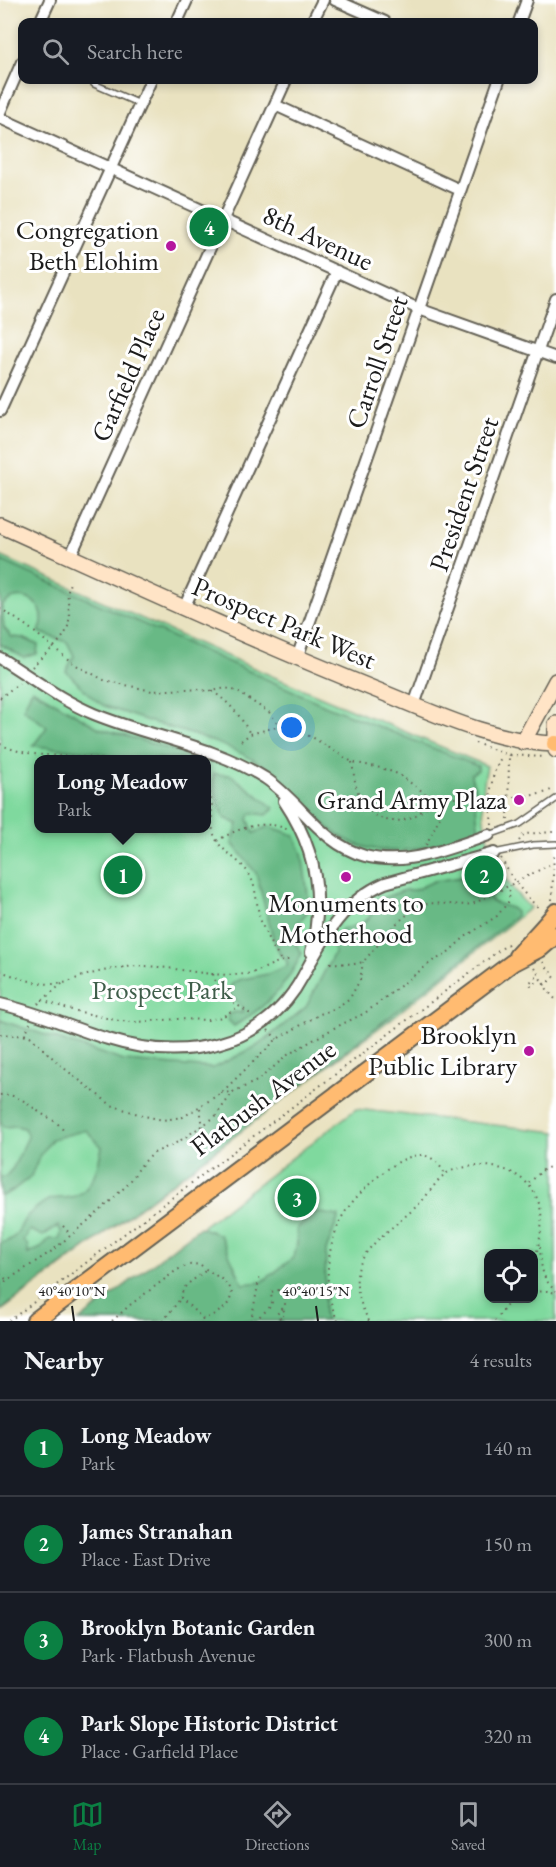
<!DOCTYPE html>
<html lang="en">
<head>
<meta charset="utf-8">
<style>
  body { margin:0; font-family:"EB Garamond",serif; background:#242831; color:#f1f3f6 }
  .controls { position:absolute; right:18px; bottom:18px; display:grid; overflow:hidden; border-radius:12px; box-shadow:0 3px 9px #0003 }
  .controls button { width:54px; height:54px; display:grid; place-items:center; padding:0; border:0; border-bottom:2px solid #363941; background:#171b24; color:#f1f3f6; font:30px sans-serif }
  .you { position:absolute; left:292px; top:728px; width:21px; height:21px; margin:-15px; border:4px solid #fff; border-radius:50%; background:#1a73e8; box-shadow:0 0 0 9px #1a73e833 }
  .badge { display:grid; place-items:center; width:39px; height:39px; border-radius:50%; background:#0b8043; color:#fff; font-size:20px; font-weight:700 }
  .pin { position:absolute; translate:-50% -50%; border:3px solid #fff; box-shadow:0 2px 6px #0006 }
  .popup { position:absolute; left:34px; top:755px; width:177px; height:78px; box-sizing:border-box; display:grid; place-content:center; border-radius:12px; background:#171b24; filter:drop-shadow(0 2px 4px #0005); font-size:20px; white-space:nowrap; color:#9ea1a6 }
  .popup b { font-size:22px; color:#f1f3f6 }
  .popup::after { content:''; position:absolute; left:50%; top:100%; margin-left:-12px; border:12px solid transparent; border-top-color:#171b24 }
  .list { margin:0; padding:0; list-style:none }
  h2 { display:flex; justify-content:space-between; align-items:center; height:78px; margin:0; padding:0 24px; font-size:26px }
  h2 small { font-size:20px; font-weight:400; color:#9ea1a6 }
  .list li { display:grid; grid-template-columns:39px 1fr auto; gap:18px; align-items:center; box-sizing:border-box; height:96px; padding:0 24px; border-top:2px solid #363941 }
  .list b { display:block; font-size:22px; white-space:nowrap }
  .list p { margin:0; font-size:20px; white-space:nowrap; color:#9ea1a6 }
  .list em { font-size:20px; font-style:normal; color:#9ea1a6 }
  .icon { flex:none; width:33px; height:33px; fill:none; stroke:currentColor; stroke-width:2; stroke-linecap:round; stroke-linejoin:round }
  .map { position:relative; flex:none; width:556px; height:1321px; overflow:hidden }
  .search { position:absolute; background:#171b24; box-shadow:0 3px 9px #0003; left:18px; right:18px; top:18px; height:66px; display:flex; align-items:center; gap:15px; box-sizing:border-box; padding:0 21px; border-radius:12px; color:#9ea1a6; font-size:22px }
  .sheet { height:462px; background:#171b24 }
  nav { display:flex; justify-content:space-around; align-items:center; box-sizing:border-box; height:84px; border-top:2px solid #363941; background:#171b24; font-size:16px; color:#9ea1a6 }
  nav a { display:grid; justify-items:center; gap:3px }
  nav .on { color:#0b8043 }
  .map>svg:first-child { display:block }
  .green { fill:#7fd99e; stroke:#4e7a5d; stroke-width:1.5; fill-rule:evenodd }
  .forest { fill:#67b985; stroke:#426a50; stroke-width:1.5; fill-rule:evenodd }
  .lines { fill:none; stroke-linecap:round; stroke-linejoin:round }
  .lane-casing { stroke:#646155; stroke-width:8 }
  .street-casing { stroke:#646155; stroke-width:14 }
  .secondary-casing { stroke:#646155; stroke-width:18 }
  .primary-casing { stroke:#646155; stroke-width:20 }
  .path { stroke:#646155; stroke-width:2; stroke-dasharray:1.5 4.5; stroke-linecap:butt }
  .lane { stroke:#fff; stroke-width:5 }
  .street { stroke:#fff; stroke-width:10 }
  .secondary { stroke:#ffe4c6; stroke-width:15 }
  .primary { stroke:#ffbb71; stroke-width:16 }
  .ticks { fill:none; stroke:#1c1c1c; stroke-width:2 }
  .poi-dot { fill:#b5179e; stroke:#fff; stroke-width:2 }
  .labels { text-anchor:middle; stroke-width:6; stroke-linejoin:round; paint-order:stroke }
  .poi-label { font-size:27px; fill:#1c1c1c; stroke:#fff; text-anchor:end }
  .street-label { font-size:27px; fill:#1c1c1c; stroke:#fff }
  .park-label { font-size:27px; fill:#3f5e4a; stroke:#fff }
  .ticks-label { font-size:15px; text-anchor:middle; fill:#1c1c1c; stroke:#fff; stroke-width:6; stroke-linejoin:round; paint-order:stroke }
</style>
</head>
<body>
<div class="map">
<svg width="556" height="1321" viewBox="0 0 556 1321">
  <rect width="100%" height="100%" fill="#fff"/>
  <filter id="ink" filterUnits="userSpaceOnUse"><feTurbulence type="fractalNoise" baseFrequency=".0167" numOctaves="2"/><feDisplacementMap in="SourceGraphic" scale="12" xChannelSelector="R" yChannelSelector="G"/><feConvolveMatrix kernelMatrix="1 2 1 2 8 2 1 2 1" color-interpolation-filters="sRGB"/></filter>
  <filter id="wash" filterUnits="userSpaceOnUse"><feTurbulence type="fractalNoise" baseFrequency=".008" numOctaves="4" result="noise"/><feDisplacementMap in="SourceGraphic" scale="24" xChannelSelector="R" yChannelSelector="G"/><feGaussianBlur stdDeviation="1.35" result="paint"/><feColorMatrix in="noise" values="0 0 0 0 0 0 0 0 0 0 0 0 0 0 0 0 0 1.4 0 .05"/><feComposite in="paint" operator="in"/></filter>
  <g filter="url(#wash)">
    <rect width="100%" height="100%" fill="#e9e2c0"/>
    <path class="green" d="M0,556L274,677L487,766C475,821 490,869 530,908L391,1019L0,1312ZM39,760H207V828H39Z
      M356,1109L556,1132V1321H79ZM488,1254H534V1298H488Z"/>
    <path class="forest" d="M0,560L327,706L478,766V770L471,774C471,782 476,786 476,793C476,807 476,816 479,829C444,844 406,857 368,848C319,836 303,793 265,767C227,741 177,731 133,716C124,712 112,710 103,705C91,699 76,681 66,671L74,656L67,642L39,632C52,606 22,585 2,606L4,628L12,637L23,638L38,645L37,654L24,658L0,644Z
      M32,689L99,728L197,757L198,759H121L94,752L33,746L47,727L23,709Z
      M214,774L231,775L274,808L267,815L251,813L248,819L254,833L269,826L294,835L302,853L310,909L297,924L295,943L302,953C285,989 267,1006 234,1026L228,1020L229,1014L236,1012L242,1013L241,1005L230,995L231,985L238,980L268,974L287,966V961L280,954L273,937L256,873L232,843L238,824L224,818C220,804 210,788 214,774Z
      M472,870H483V883L492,902L511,908L516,912V916C348,1053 174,1182 0,1311V1243C20,1240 18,1225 29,1214C34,1210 42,1203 48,1200C60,1195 75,1203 87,1187C96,1176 99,1161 102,1147L86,1130L52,1139L40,1156L31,1176L12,1191L0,1197V1177H5L13,1168L28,1137L24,1128L16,1126L4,1127L0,1121V1020L124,1061L213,1068L257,1046L306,1007L334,953L333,943L342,929C363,925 372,921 377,900L405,890H415L434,881L462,877ZM58,1226L61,1231L60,1239H49L41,1248L28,1254V1246L23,1240L30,1230L43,1236Z
      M315,1212L339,1216L326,1251L324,1315L326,1321H79L200,1227L220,1235L243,1284L262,1282L294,1257L297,1243V1228Z"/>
  </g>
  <g filter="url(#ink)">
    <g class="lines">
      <defs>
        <path id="lane" d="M94,84L140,104
          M489,835L520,824L556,799
          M494,853L533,845L556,844"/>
        <path id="street" d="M335,0L385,22
          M40,22L50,0
          M177,22L187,0
          M312,22L323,0
          M519,22L527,0
          M275,105L460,190
          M0,112L22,62
          M0,118L419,309L556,358
          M0,411L151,80
          M70,557L286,80
          M184,608L337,271
          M0,658C31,677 60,700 94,714C150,737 212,745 265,778C301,802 321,844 365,856C407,867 449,848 489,835
          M297,658L499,80
          M414,705L556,299
          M284,801C315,847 325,898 311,952
          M0,1004C37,1012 72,1028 108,1039C182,1062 264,1049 303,976C324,938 343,901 385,883L494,853"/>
        <path id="secondary" d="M0,525C124,581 247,638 374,689C432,712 492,742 555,744
          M556,724V750
          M523,742L556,681"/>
        <path id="primary" d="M555,744H556
          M517,956C530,941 544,928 556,912
          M35,1321L512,963L541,948L556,935"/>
      </defs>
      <use href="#lane" class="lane-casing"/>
      <use href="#street" class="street-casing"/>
      <use href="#secondary" class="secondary-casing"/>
      <use href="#primary" class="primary-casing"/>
      <path class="path" d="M0,608L28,627L74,664L104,680L152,691L187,689L212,691L226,688L236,691L270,713L280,726
        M32,667C45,652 68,641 69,620C70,606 65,596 70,583
        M212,691C230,703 240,715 250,734
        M0,698L19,683
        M241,741L250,734L280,726L312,737L352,762L381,768L398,774L426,794L435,797C455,799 536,800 551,790
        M475,743L509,755L512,751
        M0,744C33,761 69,752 104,760
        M352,762C354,775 355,788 361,799C380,832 415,825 435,797
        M207,787C216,803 208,821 215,837C221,852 240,859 249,874C256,885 256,901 259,914C263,931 271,945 280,959
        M508,820L509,755L544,757
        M492,825C489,801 489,777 502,756
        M217,841C237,828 267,818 288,830
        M519,841L524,834L553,832
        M426,845L443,810L445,798
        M501,858C512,879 523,894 541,910
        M552,900L554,852
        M543,962L556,979
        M330,963L354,964L363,962L396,924L415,908L429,903L466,905L475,903L549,865
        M534,968L539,975L529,983L531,986L541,979L548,991L556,1000
        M0,971C20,978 41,987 63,983C69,982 75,979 80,977C101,971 122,966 144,966C177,967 212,978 245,974C265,972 274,959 292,960
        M213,974C221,999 235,1002 253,1016
        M544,985L554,978
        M42,1000L68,1009L119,1021L136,1022L178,1019L208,1020L222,1017L238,1007
        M38,1004L63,983
        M268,1030L277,1039
        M0,1034L30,1036L60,1065L111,1105L144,1116L163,1120L183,1117L221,1093L277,1039L320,1014L336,1008L350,998L360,980L363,962
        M25,1035L30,1023
        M221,1093L233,1092
        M0,1095C16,1093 27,1103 39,1112C50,1119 58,1121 65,1133
        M200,1108L203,1127
        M529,1183L544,1169L556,1165
        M63,1226L71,1235
        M540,1247C541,1265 541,1279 556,1291
        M0,1274L7,1280
        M0,1285L52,1251L101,1210L129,1183L142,1164L154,1153L178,1142L215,1117L233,1092L257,1081L289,1054L334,1028L365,1013L434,960L444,956L465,937L497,916L509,901L510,885
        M534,1292L547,1291L556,1293
        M203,1319L181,1298C182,1283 196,1280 206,1270
        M9,1321L509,943
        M112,1321L130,1305L177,1270L189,1265L200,1264C210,1274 224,1277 232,1291C230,1311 215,1313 200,1321
        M163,1321L181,1298
        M251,1321L260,1275
        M256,1321C259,1314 271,1310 272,1302C272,1299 271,1296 271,1292L283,1289L287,1290L288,1293L285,1298V1306L277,1314L282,1321
        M279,1321L285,1313L283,1309
        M338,1321C322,1290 326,1250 341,1219C351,1198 396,1154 421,1155C433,1156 439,1164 445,1174
        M369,1321C334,1257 381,1241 420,1203C429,1194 439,1175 451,1171C487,1158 534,1169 541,1212C543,1229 539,1245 534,1261
        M495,1321L512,1298"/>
      <use href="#lane" class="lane"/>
      <use href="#street" class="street"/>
      <use href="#secondary" class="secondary"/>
      <use href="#primary" class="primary"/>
    </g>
  </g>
  <path class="ticks" d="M72,1306L74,1321M316,1306L318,1321"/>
  <g class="poi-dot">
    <circle cx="171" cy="246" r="6"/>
    <circle cx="519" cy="800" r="6"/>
    <circle cx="346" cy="877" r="6"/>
    <circle cx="529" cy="1051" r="6"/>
  </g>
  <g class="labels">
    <g class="poi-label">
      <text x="159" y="239">Congregation<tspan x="159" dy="31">Beth Elohim</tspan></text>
      <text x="507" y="809">Grand Army Plaza</text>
      <text x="346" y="912" text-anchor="middle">Monuments to<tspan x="346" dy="31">Motherhood</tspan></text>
      <text x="517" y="1044">Brooklyn<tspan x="517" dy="31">Public Library</tspan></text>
    </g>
    <g class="street-label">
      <text transform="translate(318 238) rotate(25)" y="9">8th Avenue</text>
      <text transform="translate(377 362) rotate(-71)" y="9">Carroll Street</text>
      <text transform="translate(128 375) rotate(-66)" y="9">Garfield Place</text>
      <text transform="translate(464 494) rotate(-71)" y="9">President Street</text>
      <text transform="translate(284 623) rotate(23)" y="9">Prospect Park West</text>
      <text transform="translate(263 1098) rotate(-37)" y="9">Flatbush Avenue</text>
    </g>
    <g class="park-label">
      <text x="162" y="999">Prospect Park</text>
    </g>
  </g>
  <g class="ticks-label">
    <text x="72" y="1296">40°40'10"N</text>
    <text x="316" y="1296">40°40'15"N</text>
  </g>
</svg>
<div class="controls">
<button><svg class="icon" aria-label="locate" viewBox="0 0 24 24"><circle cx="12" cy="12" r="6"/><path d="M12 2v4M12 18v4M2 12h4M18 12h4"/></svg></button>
</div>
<div class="you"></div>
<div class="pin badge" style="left:123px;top:875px">1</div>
<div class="popup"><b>Long Meadow</b>Park</div>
<div class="pin badge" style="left:484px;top:875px">2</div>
<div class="pin badge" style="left:297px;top:1198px">3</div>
<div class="pin badge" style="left:209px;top:227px">4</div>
<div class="search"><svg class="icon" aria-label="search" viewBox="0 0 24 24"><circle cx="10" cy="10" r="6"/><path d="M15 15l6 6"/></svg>Search here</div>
</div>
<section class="sheet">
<h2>Nearby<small>4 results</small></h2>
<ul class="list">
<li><span class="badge">1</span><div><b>Long Meadow</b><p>Park</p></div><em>140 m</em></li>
<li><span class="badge">2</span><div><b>James Stranahan</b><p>Place · East Drive</p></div><em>150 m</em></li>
<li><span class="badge">3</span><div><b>Brooklyn Botanic Garden</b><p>Park · Flatbush Avenue</p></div><em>300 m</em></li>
<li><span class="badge">4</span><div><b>Park Slope Historic District</b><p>Place · Garfield Place</p></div><em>320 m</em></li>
</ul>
</section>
<nav>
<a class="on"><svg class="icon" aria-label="map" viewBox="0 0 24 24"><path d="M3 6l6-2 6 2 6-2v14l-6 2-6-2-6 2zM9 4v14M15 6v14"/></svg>Map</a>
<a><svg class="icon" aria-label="directions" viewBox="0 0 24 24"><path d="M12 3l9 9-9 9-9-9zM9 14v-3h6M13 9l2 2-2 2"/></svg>Directions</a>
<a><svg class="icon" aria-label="saved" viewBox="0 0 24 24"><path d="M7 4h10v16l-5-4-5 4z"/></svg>Saved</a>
</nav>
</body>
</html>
